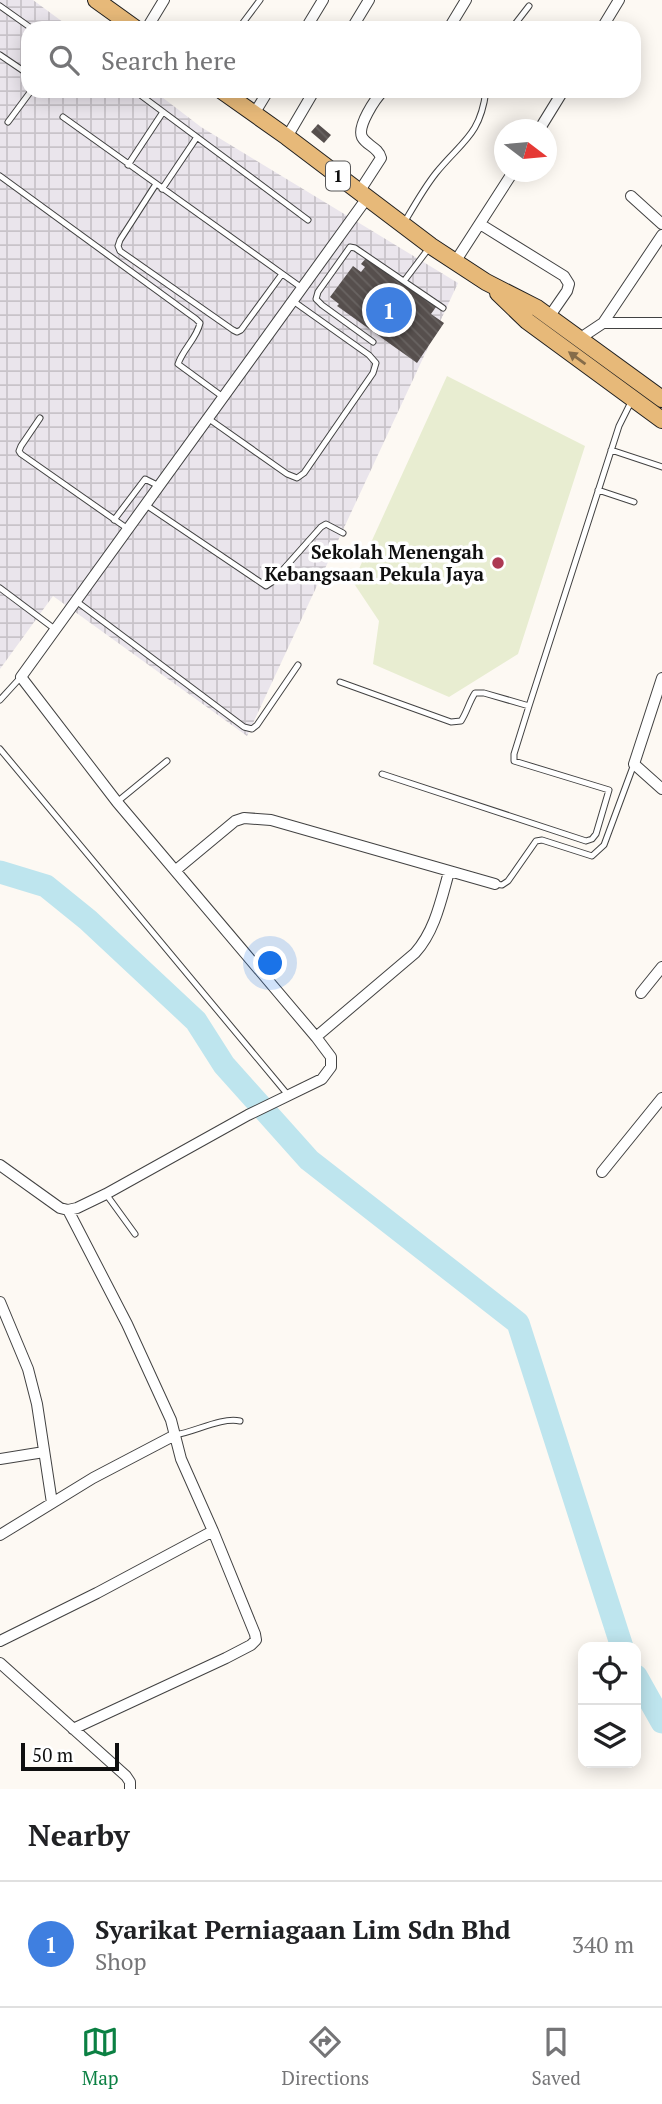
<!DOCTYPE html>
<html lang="en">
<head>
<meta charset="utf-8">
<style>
  body { margin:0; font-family:"PT Serif",serif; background:#f2f2f2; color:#202124 }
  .controls { position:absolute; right:21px; bottom:21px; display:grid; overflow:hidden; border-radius:14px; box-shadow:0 4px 18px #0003 }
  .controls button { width:63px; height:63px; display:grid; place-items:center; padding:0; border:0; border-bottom:2px solid #e0e0e0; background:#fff; color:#202124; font:35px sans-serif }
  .compass { position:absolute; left:494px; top:119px; width:63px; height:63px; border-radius:50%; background:#fff; box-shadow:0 4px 18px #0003; rotate:106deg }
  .scale { position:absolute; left:21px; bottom:18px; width:98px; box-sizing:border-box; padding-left:7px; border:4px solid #0f0f0f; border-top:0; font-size:19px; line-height:24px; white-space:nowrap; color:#0f0f0f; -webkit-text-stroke:5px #fff; paint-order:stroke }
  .you { position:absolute; left:271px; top:964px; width:24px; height:24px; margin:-18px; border:5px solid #fff; border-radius:50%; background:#1a73e8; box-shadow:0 0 0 10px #1a73e833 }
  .badge { display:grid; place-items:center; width:46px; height:46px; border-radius:50%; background:#0b8043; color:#fff; font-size:23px; font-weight:700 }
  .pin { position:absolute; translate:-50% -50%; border:4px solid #fff; box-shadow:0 2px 7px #0006 }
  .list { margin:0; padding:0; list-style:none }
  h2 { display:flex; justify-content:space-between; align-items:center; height:91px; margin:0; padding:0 28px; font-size:30px }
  h2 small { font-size:23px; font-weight:400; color:#757577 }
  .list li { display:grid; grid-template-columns:46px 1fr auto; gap:21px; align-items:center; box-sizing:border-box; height:126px; padding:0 28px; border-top:2px solid #e0e0e0 }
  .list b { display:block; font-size:26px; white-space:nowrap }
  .list p { margin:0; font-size:23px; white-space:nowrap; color:#757577 }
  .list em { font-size:23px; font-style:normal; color:#757577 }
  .icon { flex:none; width:38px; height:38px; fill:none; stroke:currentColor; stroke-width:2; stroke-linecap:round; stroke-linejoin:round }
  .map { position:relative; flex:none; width:662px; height:1789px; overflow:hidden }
  .search { position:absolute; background:#fff; box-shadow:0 4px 18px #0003; left:21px; right:21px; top:21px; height:77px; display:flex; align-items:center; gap:18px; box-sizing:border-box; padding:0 24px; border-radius:21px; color:#757577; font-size:26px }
  .sheet { height:217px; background:#fff }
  nav { display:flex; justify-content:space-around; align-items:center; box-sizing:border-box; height:98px; border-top:2px solid #e0e0e0; background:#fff; font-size:19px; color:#757577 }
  nav a { display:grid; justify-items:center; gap:4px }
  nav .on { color:#0b8043 }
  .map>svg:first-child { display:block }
  .industrial { fill:url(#industrial-grid) }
  .pitch { fill:#e8edd1 }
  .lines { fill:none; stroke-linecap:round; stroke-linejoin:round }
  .river { stroke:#bee5ee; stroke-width:23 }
  .building { fill:url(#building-back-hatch) }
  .lane-casing { stroke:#424242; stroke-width:7 }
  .street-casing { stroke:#424242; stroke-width:12 }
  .primary-casing { stroke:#202020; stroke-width:18 }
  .lane { stroke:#fff; stroke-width:5 }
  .street { stroke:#fff; stroke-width:10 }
  .primary { stroke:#e7b979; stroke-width:16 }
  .oneway { fill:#866c49 }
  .poi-dot { fill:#ad3953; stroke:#fff; stroke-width:2.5 }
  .labels { text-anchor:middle; stroke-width:7; stroke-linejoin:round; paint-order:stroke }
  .shield { fill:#fff; stroke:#575757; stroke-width:2 }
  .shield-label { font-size:18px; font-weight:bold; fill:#0f0f0f }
  .poi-label { font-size:19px; font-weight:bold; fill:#0f0f0f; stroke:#fff; text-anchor:end }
</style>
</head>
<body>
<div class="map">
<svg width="662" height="1789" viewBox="0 0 662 1789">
  <defs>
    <pattern id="industrial-grid" width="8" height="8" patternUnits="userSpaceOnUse" patternTransform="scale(1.75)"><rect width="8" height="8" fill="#eae5ec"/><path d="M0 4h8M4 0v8" fill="none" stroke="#c8c3c9"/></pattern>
    <pattern id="building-back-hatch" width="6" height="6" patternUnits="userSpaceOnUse" patternTransform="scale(1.75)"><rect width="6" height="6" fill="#564f4d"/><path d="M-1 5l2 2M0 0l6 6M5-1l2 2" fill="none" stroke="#696462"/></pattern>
  </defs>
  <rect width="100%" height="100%" fill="#fdf9f3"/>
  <path class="industrial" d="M0,0H33L71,28H28V91H154L201,127L458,283L247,736L53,596L0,669Z"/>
  <path class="pitch" d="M447,376L585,446L518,654L449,697L373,664L379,621L353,582Z"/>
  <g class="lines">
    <path class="river" d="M0,872L46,886L88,920L196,1021L224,1065L309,1160L518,1323L622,1647
      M636,1676L662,1722"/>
  </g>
  <path class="building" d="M318,124L331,135L324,143L311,132Z
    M367,257L436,307L431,314L444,323L417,363L337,306L339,304L330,297L353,266L361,272L365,267L361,264Z"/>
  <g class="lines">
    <defs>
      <path id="lane" d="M0,6L31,28
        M239,28L260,0
        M512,28L529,6
        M0,55L28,74
        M135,91L308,220
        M63,117L302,288
        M8,122L31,91
        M128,165L163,112
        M0,176L196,319L200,323C197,338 183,349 178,364L223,397
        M156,184L120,240L118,246L120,251L233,330L237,332L241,330L282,274
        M162,189L197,137
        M404,223C414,206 424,188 436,173C462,141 480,136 486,91
        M404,281L429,248
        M373,342L322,305L316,299L318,292L350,247L355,248L443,308
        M40,418L21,446L19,451L21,454L128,529
        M209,419L287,474L297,478L304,473L373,373L376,363L369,355L293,301
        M611,450L662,467
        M598,490L634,502
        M146,505L266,586L272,582L321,527L326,524L343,533
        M114,520L145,479L159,486
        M0,588L56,630
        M76,601L244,727L252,729L257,725L298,665
        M340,682L451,722L461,721C467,712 469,702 475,693H484L529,706L619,426L631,402
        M0,700L21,677
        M0,749L288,1095
        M382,774L586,841L592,839L596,834L609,790L514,761V754L529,706
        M117,802L167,761
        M495,884L502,885L508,881L536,841L542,840L592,856L604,845L634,764
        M106,1194L135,1234
        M175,1435C195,1432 221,1417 240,1421"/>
      <path id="street" d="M147,28L164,0
        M306,28L323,0
        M352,28L369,0
        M449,28L466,0
        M602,28L619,0
        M254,114L268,91
        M539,130L563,91
        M287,137L314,91
        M359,192L381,158C378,147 367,146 362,137C357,126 375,99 383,91
        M631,196L662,224
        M480,224L564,276L569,284L567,291L549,317
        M455,262L513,172
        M603,323H662
        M579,339L603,323L662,235
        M662,678L634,764L662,789
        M176,870L235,821L244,818L271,820L495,884
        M641,993L662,967
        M316,1037L415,953C435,931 441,900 449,872
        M0,1165L60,1208L68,1210L77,1208L106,1194L248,1115L322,1079L331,1067V1057L316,1037L117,802L21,677L367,198
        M602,1172L662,1098
        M0,1302L28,1369L37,1404L52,1503
        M0,1459L44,1452
        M0,1535L93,1478L175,1435
        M0,1641L97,1593L213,1531L181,1459L171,1420L127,1324L68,1210
        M0,1663L126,1776L130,1782V1789
        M73,1729L226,1658L251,1645L256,1640L255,1634L213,1531"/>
      <path id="primary" d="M96,0L135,28
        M222,91L287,137L431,246L486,282L537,308L662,399
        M498,293L527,321L662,420"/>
    </defs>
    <use href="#lane" class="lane-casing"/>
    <use href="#street" class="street-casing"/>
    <use href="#primary" class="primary-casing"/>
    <use href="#lane" class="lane"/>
    <use href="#street" class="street"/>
    <use href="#primary" class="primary"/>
  </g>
  <defs><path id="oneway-solid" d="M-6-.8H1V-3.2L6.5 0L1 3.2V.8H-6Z" transform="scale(1.75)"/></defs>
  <use class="oneway" href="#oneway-solid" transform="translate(577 358) rotate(-144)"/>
  <circle class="poi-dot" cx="498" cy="563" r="7"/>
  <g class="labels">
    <rect class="shield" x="326" y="161.5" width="24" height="29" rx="5"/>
    <g class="shield-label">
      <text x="338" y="182">1</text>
    </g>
    <g class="poi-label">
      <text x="484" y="559">Sekolah Menengah<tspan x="484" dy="22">Kebangsaan Pekula Jaya</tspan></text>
    </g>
  </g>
</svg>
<div class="controls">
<button><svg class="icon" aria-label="locate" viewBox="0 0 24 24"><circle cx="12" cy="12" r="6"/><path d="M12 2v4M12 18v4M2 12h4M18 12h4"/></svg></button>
<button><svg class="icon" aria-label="layers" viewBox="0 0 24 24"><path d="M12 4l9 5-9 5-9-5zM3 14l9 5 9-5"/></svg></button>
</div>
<svg class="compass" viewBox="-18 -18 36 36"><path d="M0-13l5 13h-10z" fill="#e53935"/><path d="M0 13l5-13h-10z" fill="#757577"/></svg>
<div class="scale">50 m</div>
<div class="you"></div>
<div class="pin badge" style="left:389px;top:310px;background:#3f7fe0">1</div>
<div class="search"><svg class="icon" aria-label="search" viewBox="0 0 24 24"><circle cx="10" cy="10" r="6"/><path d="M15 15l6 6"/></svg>Search here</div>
</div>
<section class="sheet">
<h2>Nearby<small></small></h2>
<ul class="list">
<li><span class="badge" style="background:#3f7fe0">1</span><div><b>Syarikat Perniagaan Lim Sdn Bhd</b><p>Shop</p></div><em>340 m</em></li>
</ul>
</section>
<nav>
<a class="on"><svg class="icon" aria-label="map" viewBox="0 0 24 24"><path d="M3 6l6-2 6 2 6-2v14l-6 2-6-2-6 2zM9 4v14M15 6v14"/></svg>Map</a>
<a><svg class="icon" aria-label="directions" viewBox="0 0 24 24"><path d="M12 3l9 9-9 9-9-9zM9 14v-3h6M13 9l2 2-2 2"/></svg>Directions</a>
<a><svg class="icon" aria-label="saved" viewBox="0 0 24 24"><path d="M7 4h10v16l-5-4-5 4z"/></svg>Saved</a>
</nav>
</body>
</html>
